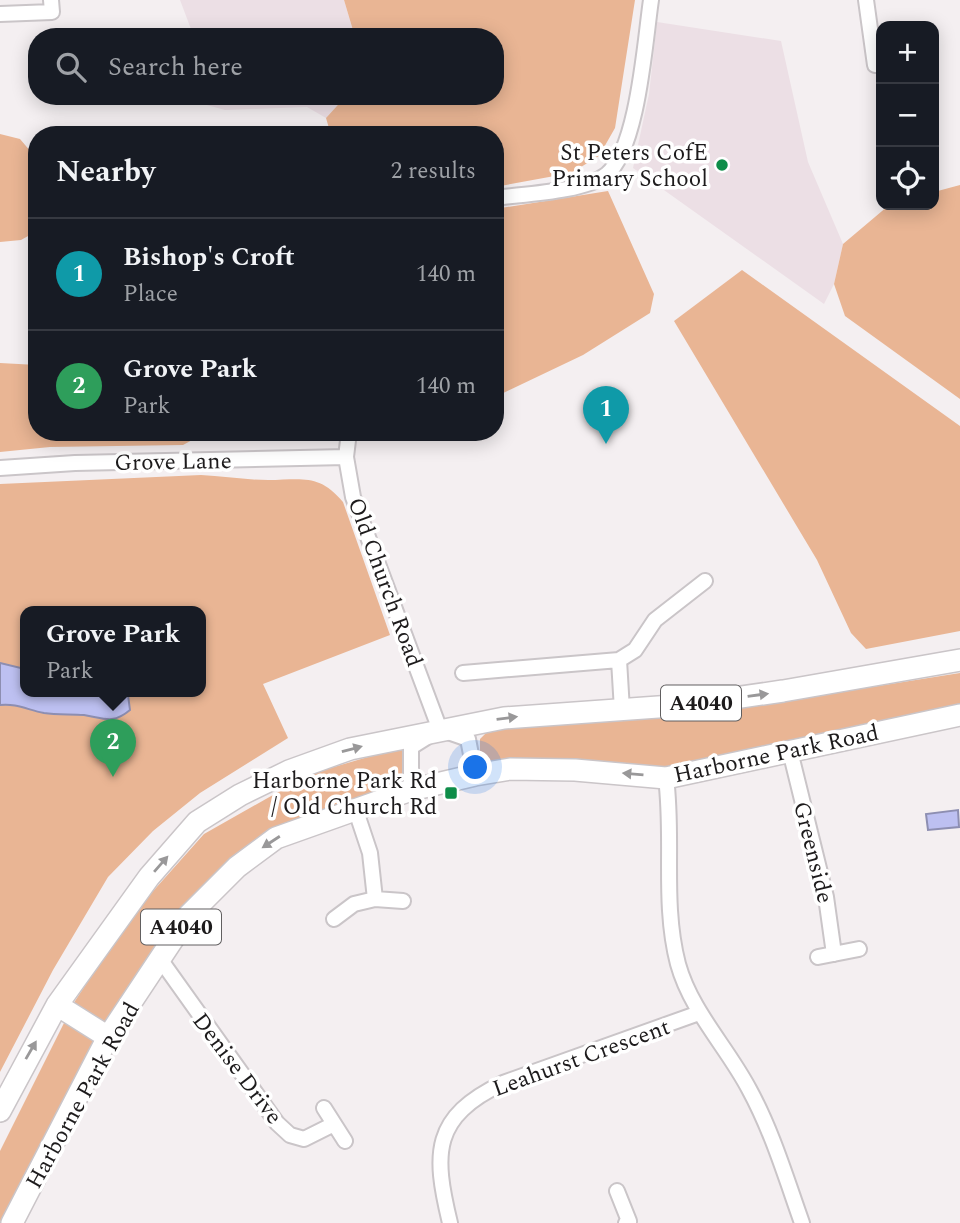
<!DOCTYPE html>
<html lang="en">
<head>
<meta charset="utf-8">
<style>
  body { margin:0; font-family:Spectral,serif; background:#20242c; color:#f1f3f6 }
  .controls { position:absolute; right:21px; top:21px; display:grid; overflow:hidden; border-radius:14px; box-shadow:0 4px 18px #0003 }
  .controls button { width:63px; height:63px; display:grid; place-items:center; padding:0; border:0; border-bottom:2px solid #363941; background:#171b24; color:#f1f3f6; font:35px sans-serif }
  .you { position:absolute; left:476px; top:768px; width:24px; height:24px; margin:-18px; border:5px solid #fff; border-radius:50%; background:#1a73e8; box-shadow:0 0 0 10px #1a73e833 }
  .badge { display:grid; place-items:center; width:46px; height:46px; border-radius:50%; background:#0e8d49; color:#fff; font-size:23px; font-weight:700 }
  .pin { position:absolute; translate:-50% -58px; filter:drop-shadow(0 2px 4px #0008) }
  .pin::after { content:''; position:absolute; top:37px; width:24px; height:21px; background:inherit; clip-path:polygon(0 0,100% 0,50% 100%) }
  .popup { position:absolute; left:20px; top:606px; width:186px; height:91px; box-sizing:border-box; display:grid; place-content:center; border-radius:14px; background:#171b24; filter:drop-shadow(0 2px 5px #0005); font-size:23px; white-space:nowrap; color:#9ea1a6 }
  .popup b { font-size:26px; color:#f1f3f6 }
  .popup::after { content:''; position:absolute; left:50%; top:100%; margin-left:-14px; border:14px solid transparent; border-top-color:#171b24 }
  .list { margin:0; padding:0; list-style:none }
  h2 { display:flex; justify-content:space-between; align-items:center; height:91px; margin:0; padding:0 28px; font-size:30px }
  h2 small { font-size:23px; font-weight:400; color:#9ea1a6 }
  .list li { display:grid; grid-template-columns:46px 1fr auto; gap:21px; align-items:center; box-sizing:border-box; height:112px; padding:0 28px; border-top:2px solid #363941 }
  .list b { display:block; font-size:26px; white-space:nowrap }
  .list p { margin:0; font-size:23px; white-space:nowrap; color:#9ea1a6 }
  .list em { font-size:23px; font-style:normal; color:#9ea1a6 }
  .icon { flex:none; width:38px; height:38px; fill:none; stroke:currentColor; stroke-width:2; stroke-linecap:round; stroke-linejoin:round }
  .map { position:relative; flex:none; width:960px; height:1223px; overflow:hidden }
  .search { position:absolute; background:#171b24; box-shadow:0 4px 18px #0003; left:28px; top:28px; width:476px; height:77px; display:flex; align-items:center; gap:18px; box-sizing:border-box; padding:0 24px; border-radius:28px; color:#9ea1a6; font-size:26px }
  .panel { position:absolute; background:#171b24; box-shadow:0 4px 18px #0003; left:28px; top:126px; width:476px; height:315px; border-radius:28px }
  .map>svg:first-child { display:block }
  .built { fill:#ecdfe5 }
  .green { fill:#e9b594; fill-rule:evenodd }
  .water { fill:#bdc0f1; stroke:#8d8eb1; stroke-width:2 }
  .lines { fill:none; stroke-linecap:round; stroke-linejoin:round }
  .street-casing { stroke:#cac5c8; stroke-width:18 }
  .primary-casing { stroke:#cac5c8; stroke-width:24 }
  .street { stroke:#fff; stroke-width:14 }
  .primary { stroke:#fff; stroke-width:21 }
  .oneway { fill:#999899 }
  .poi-dot { fill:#0e8d49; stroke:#fff; stroke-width:2.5 }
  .labels { text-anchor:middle; stroke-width:7; stroke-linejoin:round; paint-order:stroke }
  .shield { fill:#fff; stroke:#615f60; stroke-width:2 }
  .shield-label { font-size:21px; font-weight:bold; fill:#1d1b1c }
  .poi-label { font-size:23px; fill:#1d1b1c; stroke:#fff; text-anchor:end }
  .street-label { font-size:23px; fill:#1d1b1c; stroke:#fff }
</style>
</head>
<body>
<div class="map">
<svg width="960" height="1223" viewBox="0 0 960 1223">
  <rect width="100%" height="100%" fill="#f4eff1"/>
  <path class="built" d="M180,0H344L355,37H194Z
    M657,22L781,41L808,162L843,244L834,284L824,304L633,168L649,94Z
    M174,96H346L326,118L307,107L225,110Z"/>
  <path class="green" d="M344,0H635L615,128L599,156L571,173L495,187V135H331L326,118L346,96H495V37H355Z
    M0,134L20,139L37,159V231L21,240L0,242Z
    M960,185V399L845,316L834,284L843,244L888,206L934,205V192Z
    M608,191L654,294L650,313L583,355L495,397V209Z
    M742,270L960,426V631L866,649L851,633L817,560L674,321Z
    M0,363L37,365V432H207L183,445L50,447L0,452Z
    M201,475C223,476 246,480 268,480C301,480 319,473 343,502L390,635L263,684L288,738L200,793L153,831L108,877L53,970L0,1072V484ZM25,611H200V691H25Z
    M960,673V708L672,770L492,766L480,754V739L490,729L707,713Z
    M402,747L403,784L223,871L91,1053L0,1222V1151L75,1001L130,917L204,834L310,774Z"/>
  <path class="water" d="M0,663L25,669V691H121L128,695L130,710C112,725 104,718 84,715C70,714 57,715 44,713C28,710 16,703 0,705Z
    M958,810L959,827L928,830L926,814Z"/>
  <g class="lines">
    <defs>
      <path id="street" d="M866,0L875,65
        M0,14L52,12L51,0
        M495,198C524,194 583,192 606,175C638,150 645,40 651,0
        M349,432L346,457L353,497L440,730
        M0,468L75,463L346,457
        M463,673L619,660
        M622,710L619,660L635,650L655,620L705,581
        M445,731L468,739L475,775
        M790,751L826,897L834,954
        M666,778C674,839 662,903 678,964C691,1011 727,1047 749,1089C772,1131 786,1178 802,1223
        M411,790V747L427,737
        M375,899L403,901
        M334,919L354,904L375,899L370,853L355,808
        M818,957L859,949
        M160,959L277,1123L290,1135L304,1139L334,1124
        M324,1108L345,1141
        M617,1191L629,1221L626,1223
        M450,1223C433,1153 432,1117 503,1083L699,1013"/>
      <path id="primary" d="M57,1005L108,1037
        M0,1111L57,1005L149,877L197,822L240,795L289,771L350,749L504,718L686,705L783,691L960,660
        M12,1223L108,1037L189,915L237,867L276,838L411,790L475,775L510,769L575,770L666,778L960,715"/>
    </defs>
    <use href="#street" class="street-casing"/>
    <use href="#primary" class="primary-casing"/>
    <use href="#street" class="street"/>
    <use href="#primary" class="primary"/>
  </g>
  <defs><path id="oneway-solid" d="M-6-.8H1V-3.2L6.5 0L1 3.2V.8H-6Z" transform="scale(1.75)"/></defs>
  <g class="oneway">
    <use href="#oneway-solid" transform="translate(758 695) rotate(-8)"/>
    <use href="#oneway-solid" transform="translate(507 718) rotate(-7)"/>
    <use href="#oneway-solid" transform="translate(352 749) rotate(-15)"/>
    <use href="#oneway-solid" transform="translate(633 774) rotate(-175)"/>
    <use href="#oneway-solid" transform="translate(271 842) rotate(147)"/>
    <use href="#oneway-solid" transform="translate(161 864) rotate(-49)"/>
    <use href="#oneway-solid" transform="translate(31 1050) rotate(-60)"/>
  </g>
  <g class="poi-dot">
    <circle cx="722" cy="165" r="7"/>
    <rect x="444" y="786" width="14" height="14" rx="3.5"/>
  </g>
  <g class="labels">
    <g class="shield">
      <rect x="661" y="685.5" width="80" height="35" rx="5"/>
      <rect x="141" y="909.5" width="80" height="35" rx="5"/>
    </g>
    <g class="shield-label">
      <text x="701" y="710">A4040</text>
      <text x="181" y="934">A4040</text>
    </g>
    <g class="poi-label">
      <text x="708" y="160">St Peters CofE<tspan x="708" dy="26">Primary School</tspan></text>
      <text x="437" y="788">Harborne Park Rd<tspan x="437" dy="26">/ Old Church Rd</tspan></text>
    </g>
    <g class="street-label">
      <text transform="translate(173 461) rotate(-1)" y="8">Grove Lane</text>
      <text transform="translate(386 582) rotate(70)" y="8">Old Church Road</text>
      <text transform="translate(776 753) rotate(-12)" y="8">Harborne Park Road</text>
      <text transform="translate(814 852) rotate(76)" y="8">Greenside</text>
      <text transform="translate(581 1057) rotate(-20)" y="8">Leahurst Crescent</text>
      <text transform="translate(238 1068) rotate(53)" y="8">Denise Drive</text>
      <text transform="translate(82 1095) rotate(-61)" y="8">Harborne Park Road</text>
    </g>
  </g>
</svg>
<div class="controls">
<button>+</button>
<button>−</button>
<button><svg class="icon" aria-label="locate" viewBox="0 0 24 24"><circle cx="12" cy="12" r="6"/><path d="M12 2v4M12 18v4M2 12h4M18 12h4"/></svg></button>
</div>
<div class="you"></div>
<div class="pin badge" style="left:606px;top:444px;background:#0f9aa8">1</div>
<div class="pin badge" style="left:113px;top:777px;background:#2e9e5b">2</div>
<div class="popup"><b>Grove Park</b>Park</div>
<div class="search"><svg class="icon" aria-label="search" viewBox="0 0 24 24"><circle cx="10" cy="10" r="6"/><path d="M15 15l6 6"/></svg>Search here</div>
<section class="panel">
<h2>Nearby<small>2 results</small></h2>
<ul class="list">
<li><span class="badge" style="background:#0f9aa8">1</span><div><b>Bishop's Croft</b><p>Place</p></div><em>140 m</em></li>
<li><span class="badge" style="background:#2e9e5b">2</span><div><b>Grove Park</b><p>Park</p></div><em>140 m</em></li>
</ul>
</section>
</div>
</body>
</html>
